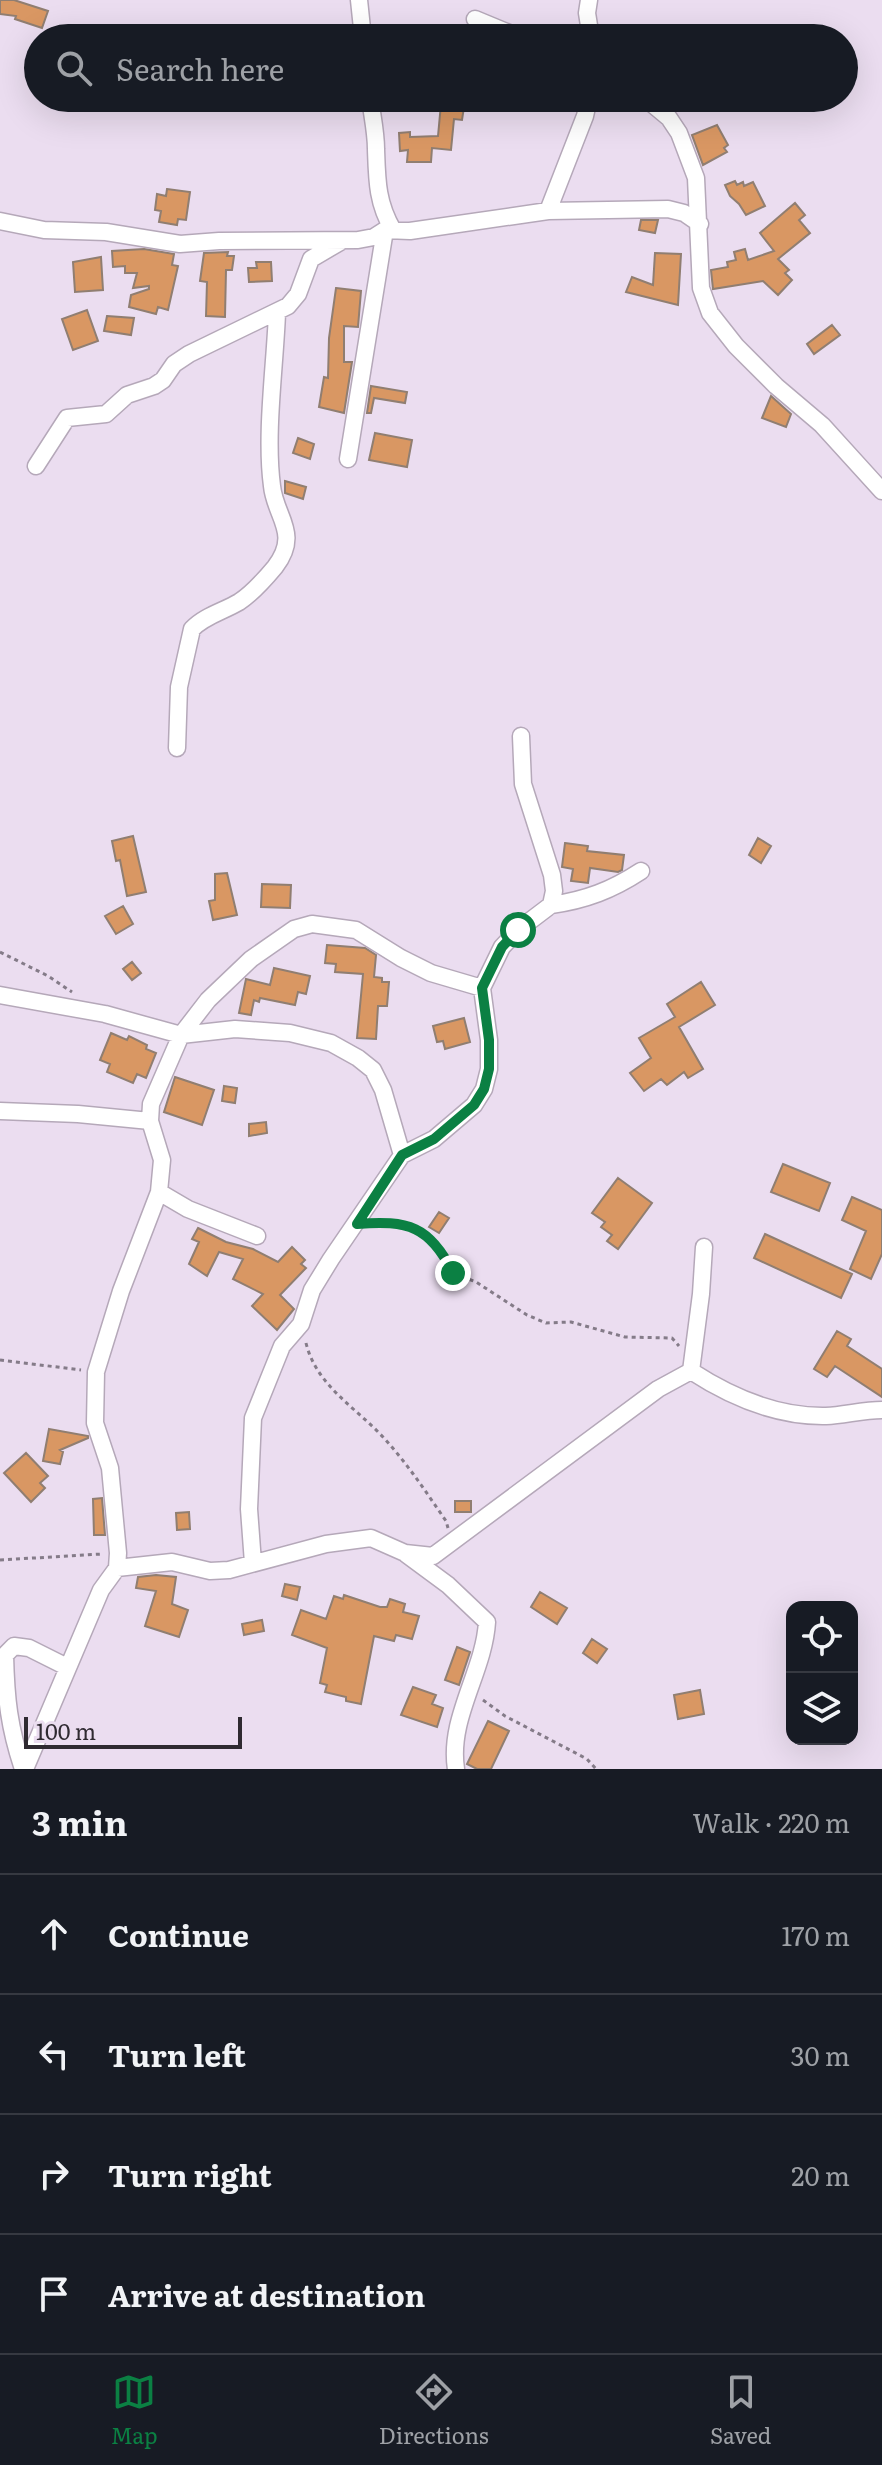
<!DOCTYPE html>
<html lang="en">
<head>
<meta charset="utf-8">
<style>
  body { margin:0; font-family:Literata,serif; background:#242831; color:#f1f3f6 }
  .controls { position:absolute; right:24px; bottom:24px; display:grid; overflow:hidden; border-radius:16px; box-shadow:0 8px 32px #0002 }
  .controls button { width:72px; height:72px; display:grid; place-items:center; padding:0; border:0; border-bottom:2px solid #363941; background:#171b24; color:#f1f3f6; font:40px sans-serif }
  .scale { position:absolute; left:24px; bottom:20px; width:218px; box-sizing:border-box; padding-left:8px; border:4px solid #2f2a31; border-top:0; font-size:22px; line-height:28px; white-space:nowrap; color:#2f2a31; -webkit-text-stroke:6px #ebddf0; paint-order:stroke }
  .stop { position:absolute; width:24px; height:24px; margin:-18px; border:6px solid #0b8043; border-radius:50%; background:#fff }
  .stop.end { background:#0b8043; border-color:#fff; box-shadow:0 2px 8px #0008 }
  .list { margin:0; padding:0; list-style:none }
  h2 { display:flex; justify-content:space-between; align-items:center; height:104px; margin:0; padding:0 32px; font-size:34px }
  h2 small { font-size:26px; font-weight:400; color:#9ea1a6 }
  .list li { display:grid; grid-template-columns:52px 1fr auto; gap:24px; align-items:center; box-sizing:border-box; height:120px; padding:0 32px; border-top:2px solid #363941 }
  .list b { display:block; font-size:30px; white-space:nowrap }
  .list em { font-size:26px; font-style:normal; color:#9ea1a6 }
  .icon { flex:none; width:44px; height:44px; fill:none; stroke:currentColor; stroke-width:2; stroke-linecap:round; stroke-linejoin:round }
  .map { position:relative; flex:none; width:882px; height:1769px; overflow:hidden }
  .search { position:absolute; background:#171b24; box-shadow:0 8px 32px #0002; left:24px; right:24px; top:24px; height:88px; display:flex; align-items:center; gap:20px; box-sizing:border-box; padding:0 28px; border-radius:44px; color:#9ea1a6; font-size:30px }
  .sheet { height:584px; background:#171b24 }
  nav { display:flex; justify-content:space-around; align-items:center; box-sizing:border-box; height:112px; border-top:2px solid #363941; background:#171b24; font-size:22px; color:#9ea1a6 }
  nav a { display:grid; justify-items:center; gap:4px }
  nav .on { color:#0b8043 }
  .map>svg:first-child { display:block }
  .building { fill:#d99763; stroke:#907e71; stroke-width:2 }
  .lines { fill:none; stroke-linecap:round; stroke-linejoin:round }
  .minor-casing { stroke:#b5a8b9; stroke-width:19 }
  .path { stroke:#847b88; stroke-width:3; stroke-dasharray:4 4; stroke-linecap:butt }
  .minor { stroke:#fff; stroke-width:16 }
  .route { stroke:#0b8043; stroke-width:10 }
</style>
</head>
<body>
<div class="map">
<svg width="882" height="1769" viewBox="0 0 882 1769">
  <rect width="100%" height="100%" fill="#ebddf0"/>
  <path class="building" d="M0,0H14L48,11L42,28L15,19L16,16L0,14Z
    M441,104L464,107L462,120L454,119L451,150L432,148L431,162H407L408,150L400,151L399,133L410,132V137L438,136Z
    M717,125L728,145L724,148L727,152L703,165L692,135Z
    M735,181L737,185L743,182L744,186L753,182L765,206L746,215L739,204L730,196L725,185Z
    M167,189L190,192L186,220L178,219L177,225L159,222L161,211L155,210L157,194L166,196Z
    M795,203L805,215L799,220L810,233L778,259L789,270L785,273L792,280L778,295L763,281L713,289L711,270L728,267L727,262L736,260L734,252L745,249L748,260L774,251L760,233Z
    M641,220H658L655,233L639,230Z
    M144,249L174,254L172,265L178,266L168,310L158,307L156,314L129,307L131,295L149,289V286L133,288L137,273H125V266L113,267L112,251Z
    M228,252L227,256H234L232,270H226L225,317L206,316L207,282L200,281L204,253Z
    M655,253L681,254L678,305L626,292L632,277L653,285Z
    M101,257L103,290L75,292L73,262Z
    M256,262H271L272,281L249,282L248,268H257Z
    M336,288L361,291L358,327L344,326V362H352L344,413L319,407L324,377L328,378L329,338Z
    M87,310L98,341L73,350L62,319Z
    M107,316L134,318L131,335L104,331Z
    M832,325L840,335L814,354L807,344Z
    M371,386L407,392L405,403L374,398L371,413H367Z
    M771,396L791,414L786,427L762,418Z
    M375,433L412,440L407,467L369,460Z
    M298,438L314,444L310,459L293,453Z
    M285,481L306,487L303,499L285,493Z
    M133,836L146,892L127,896L120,860L116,861L112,841Z
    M758,838L771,846L761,863L749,855Z
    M565,843L588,846L587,851L624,855L622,870L618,872L590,868L588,883L571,881L573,869L562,867Z
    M227,873L237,915L213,920L209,901L215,900V874Z
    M262,884L291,885L290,908L261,907Z
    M123,906L133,924L116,934L105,916Z
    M327,945L365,948L376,955L374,977L382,978V982H389L387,1006H378L376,1039L357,1038L363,974L335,972L336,964L325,963Z
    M132,962L141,973L132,980L123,969Z
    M274,968L310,976L306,994L298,992L295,1005L260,998L259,1002L254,1000L251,1015L239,1013L246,979L270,985Z
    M701,982L715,1005L679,1027L703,1069L688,1078L684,1072L667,1085L661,1079L644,1091L630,1073L651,1058L639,1038L675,1017L667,1004Z
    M464,1018L470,1042L445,1049L443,1041L437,1042L433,1026Z
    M111,1033L127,1040L129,1036L147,1045L146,1049L156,1053L146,1078L137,1074L133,1083L107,1072L110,1064L100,1060Z
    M175,1077L214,1090L202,1125L164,1112Z
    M224,1086L237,1088L235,1103L222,1101Z
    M266,1122L267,1133L249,1136V1124Z
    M783,1164L830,1183L819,1211L771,1192Z
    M618,1178L652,1203L618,1249L607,1241L612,1235L601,1227L605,1222L592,1213Z
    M852,1197L882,1210V1254L871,1279L850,1269L866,1231L842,1220Z
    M439,1212L449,1218L439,1233L429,1227Z
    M198,1228L226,1242L253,1249L278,1262L292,1247L305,1260L301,1264L306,1268L280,1295L294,1309L277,1330L252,1306L263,1294L233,1279L243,1259L219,1252L207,1276L189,1264L199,1242L192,1239Z
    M765,1234L852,1274L841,1298L754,1258Z
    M837,1331L851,1339L847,1346L882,1369V1397L835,1366L827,1377L814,1369Z
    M49,1429L88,1436V1438L60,1450L63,1452L60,1464L43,1461Z
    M26,1453L48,1476L40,1483L45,1488L31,1502L4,1473Z
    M102,1498L105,1535H94L93,1499Z
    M455,1501H471V1512H455Z
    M189,1512L190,1529L177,1530L176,1513Z
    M156,1575L176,1577L172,1604L188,1610L179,1637L145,1626L156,1591L136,1588L138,1577Z
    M285,1584L300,1587L297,1600L282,1596Z
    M540,1592L567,1608L557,1624L531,1607Z
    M344,1595L380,1607H387L390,1599L405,1604L403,1612L419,1616L412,1639L396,1635L394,1641L374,1636L361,1704L346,1701V1697L325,1692L327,1685L320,1683L327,1648L292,1635L301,1610L326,1619L334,1596L343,1599Z
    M262,1620L264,1631L244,1635L242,1624Z
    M592,1639L607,1649L597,1663L583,1653Z
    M457,1647L470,1652L459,1685L445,1680Z
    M413,1687L436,1695L432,1704L443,1708L437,1727L401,1715Z
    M700,1690L704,1714L678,1719L674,1695Z
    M488,1721L509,1731L491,1769H477L467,1764Z"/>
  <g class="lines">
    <defs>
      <path id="minor" d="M359,0L363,38
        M589,0L587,13L591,38
        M475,19L521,38
        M370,98C372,115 376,132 376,149C377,180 377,203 393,230
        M645,98L669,118L679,133L696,178L701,288L710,313L736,346L776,386L822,425L882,491
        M548,211L585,116L589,98
        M0,221L44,230L106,232L180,244L219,241L358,240L374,237L385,230L410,231L548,211L668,209L684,213L700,224
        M348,459L385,230
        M36,466L67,418L106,414L127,395L154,386L163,380L174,364L189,354L288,306L298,294L311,259L340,242
        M177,748L179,687L192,629C204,616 224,611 239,602C253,593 265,579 275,567C301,533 275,517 272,486C265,434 275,366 277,313
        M551,905C586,900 612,890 641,871
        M0,995L105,1014L181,1035L235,1029L290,1033L331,1043L358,1058L373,1070L383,1090L402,1155
        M0,1111L78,1114L150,1121
        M159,1192L188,1209L257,1236
        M691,1371C731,1397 777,1417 826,1416C845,1415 863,1410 882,1410
        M691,1371L701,1294L704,1247
        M406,1554L448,1585L487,1622C484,1672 448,1718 456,1769
        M253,1563L249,1509L253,1418L282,1346L301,1324L312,1290L331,1259L402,1155L434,1139L474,1105L484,1089L489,1069V1040L482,988L502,947L518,930L551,905L554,891L552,875L523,784L521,736
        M117,1568L118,1553L110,1468L95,1423L96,1372L121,1291L159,1192L162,1160L150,1121L151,1104L181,1035L208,1000L251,959L294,929L312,924L356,930L401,958L431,973L482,988
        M23,1769C9,1727 6,1699 5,1655L14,1646L29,1648L67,1667
        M25,1769L101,1590L117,1568L172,1562L210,1571L229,1570L326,1544L371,1538L405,1553L433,1556L658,1389L691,1371"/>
    </defs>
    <use href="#minor" class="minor-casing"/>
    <path class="path" d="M0,952L48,976L72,992
      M373,1223C416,1220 435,1236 453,1273L476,1282L527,1315L546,1323L571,1322L625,1337L672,1338L679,1346
      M306,1343C316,1385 355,1407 383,1437C407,1463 426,1492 446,1521L448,1528
      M0,1360L81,1370
      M0,1560L102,1554
      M483,1700L505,1716L587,1759L596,1769"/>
    <use href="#minor" class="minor"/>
  </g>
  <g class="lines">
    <path class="route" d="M453,1273C430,1226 408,1220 357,1224L402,1155L434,1139L474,1105L484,1089L489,1069V1040L482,988L502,947L518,930"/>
  </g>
</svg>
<div class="controls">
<button><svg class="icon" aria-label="locate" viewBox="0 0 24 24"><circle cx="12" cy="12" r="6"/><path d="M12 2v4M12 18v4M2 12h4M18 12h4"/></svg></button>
<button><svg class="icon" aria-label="layers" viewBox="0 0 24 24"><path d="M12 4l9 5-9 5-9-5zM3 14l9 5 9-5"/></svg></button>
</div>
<div class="scale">100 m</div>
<div class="stop" style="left:518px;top:930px"></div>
<div class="stop end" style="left:453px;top:1273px"></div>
<div class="search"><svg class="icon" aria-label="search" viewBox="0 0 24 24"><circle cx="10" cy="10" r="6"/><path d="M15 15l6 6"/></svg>Search here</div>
</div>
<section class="sheet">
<h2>3 min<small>Walk · 220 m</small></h2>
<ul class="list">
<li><svg class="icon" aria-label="ahead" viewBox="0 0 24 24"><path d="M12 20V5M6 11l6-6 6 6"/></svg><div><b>Continue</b></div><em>170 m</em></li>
<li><svg class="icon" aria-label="left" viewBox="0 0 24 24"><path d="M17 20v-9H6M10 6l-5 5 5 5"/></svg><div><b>Turn left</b></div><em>30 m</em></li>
<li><svg class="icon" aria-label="right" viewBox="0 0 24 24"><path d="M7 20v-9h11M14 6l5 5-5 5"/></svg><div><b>Turn right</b></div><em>20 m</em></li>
<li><svg class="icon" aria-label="arrive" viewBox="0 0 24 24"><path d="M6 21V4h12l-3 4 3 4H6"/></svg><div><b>Arrive at destination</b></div></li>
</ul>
</section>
<nav>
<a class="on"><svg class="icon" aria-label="map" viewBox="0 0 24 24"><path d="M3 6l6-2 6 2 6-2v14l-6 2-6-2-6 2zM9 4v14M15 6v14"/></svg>Map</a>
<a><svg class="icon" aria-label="directions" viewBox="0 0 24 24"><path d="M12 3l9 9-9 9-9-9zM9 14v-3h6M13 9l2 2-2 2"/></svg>Directions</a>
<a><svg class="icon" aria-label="saved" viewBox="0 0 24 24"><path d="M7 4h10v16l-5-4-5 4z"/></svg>Saved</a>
</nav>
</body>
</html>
